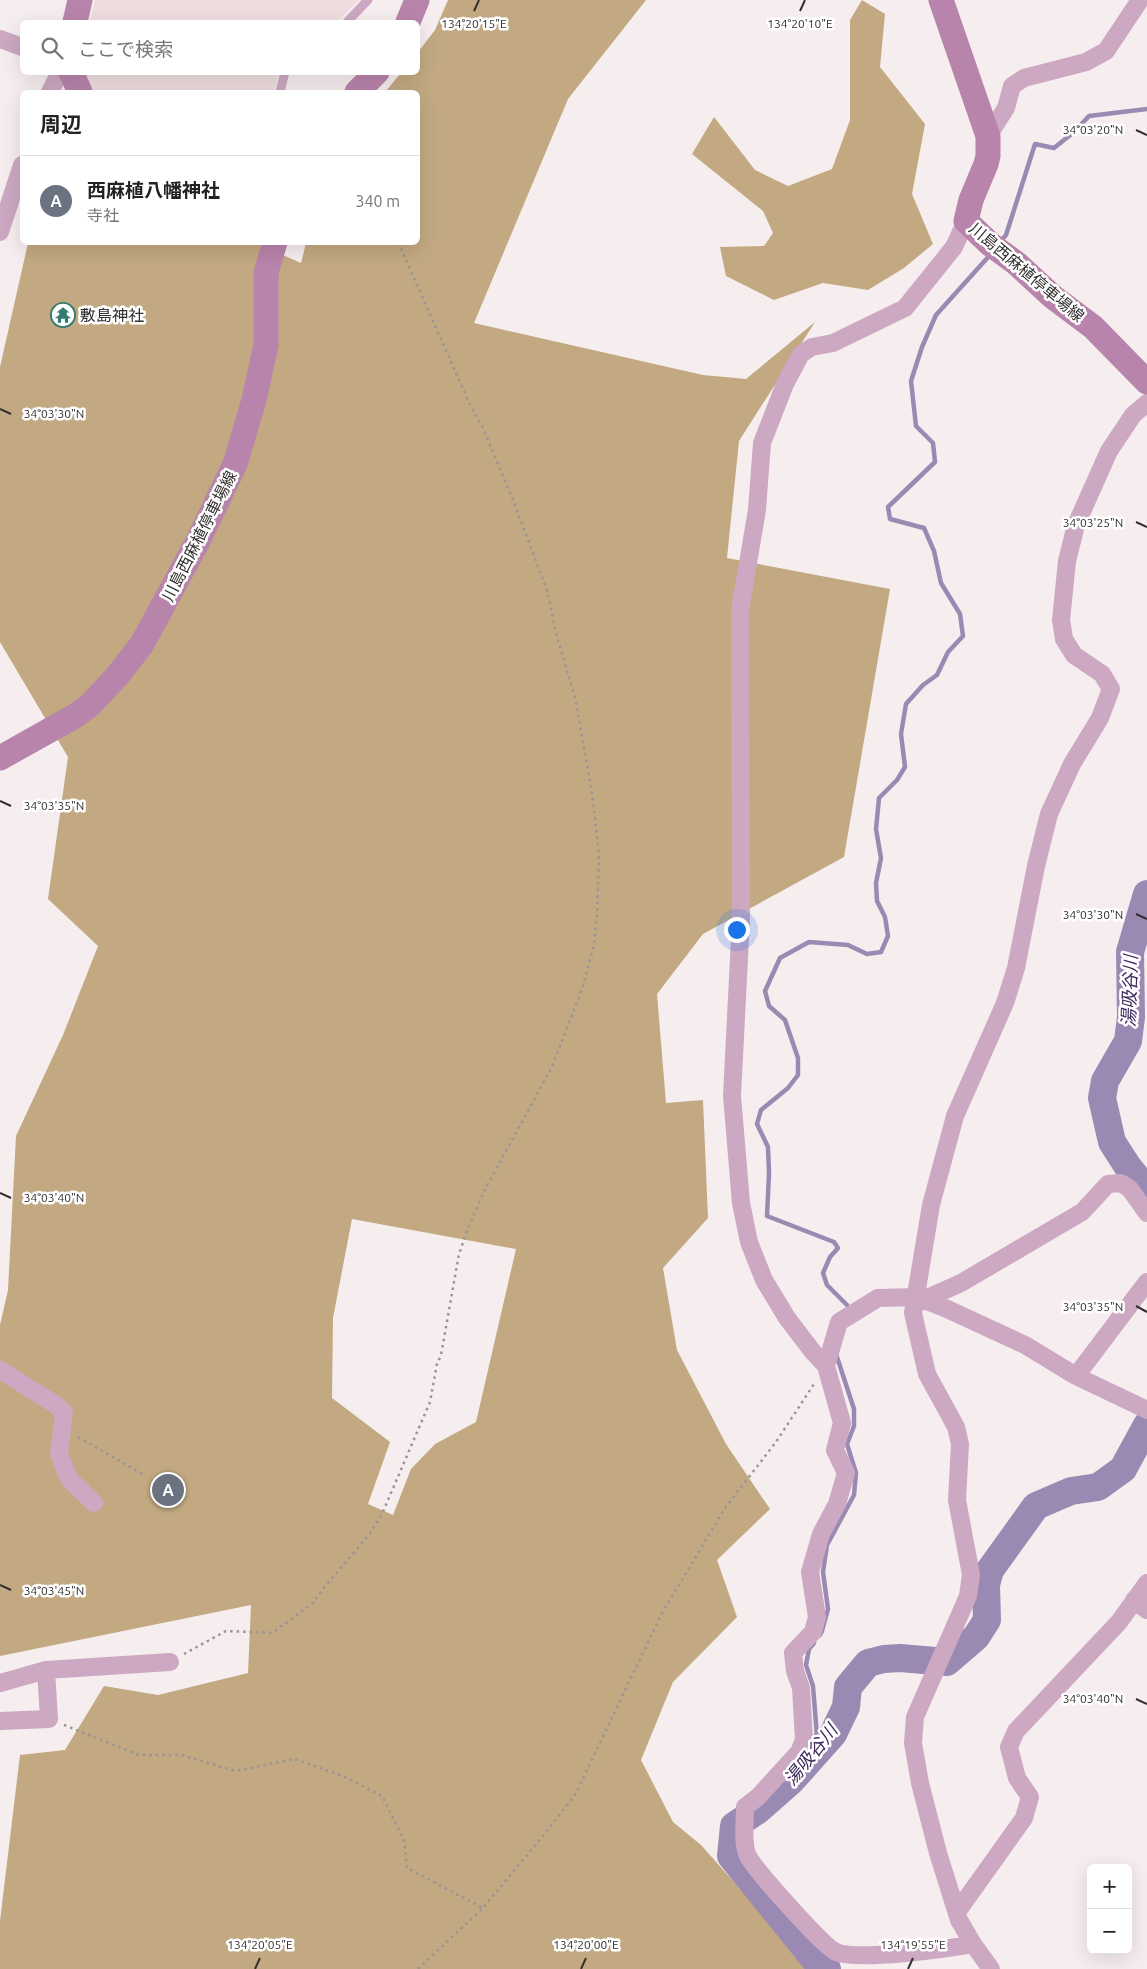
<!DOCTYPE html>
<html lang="ja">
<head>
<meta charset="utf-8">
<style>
  body { margin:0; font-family:Ubuntu,"Noto Sans JP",sans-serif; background:#f6f6f6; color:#222 }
  .controls { position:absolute; right:15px; bottom:15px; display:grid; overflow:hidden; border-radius:8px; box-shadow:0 5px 20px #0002 }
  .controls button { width:45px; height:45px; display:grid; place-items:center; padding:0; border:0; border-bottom:1px solid #e0e0e0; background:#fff; color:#222; font:25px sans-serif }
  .you { position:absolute; left:736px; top:929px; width:18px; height:18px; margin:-12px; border:4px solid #fff; border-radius:50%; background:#1a73e8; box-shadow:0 0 0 8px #1a73e833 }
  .badge { display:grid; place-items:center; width:32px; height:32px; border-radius:50%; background:#0f766e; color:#fff; font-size:16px; font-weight:700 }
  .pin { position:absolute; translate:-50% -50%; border:2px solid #fff; box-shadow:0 1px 5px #0006 }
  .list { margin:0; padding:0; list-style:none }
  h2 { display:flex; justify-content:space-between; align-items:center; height:65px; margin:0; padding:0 20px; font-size:21px }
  h2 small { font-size:16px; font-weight:400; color:#767676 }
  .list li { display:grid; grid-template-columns:32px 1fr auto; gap:15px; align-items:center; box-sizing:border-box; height:90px; padding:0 20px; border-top:1px solid #e0e0e0 }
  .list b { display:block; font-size:19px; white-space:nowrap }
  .list p { margin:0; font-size:16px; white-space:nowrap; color:#767676 }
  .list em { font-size:16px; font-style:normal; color:#767676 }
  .icon { flex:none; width:28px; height:28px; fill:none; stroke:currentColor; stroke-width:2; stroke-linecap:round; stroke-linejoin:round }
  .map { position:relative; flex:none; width:1147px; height:1969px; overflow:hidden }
  .search { position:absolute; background:#fff; box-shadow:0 5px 20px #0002; left:20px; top:20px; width:400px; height:55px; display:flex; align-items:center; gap:12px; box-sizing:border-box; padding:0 18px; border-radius:8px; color:#767676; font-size:19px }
  .panel { position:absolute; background:#fff; box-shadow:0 5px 20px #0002; left:20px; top:90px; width:400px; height:155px; border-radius:8px }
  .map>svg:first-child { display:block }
  .built { fill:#efdddf }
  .forest { fill:#c2a981; fill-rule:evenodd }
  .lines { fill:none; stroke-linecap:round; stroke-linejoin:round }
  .stream { stroke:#9a8ab3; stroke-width:4.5 }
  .river { stroke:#9a8ab3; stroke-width:28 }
  .path { stroke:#9b9494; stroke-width:2.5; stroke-dasharray:2.5 4; stroke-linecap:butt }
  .lane { stroke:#cca8c2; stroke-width:9 }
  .street { stroke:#cca8c2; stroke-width:18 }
  .secondary { stroke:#b984ab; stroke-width:25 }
  .ticks { fill:none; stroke:#332f2f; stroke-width:2 }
  .labels { text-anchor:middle; stroke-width:5; stroke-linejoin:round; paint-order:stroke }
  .street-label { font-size:16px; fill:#332f2f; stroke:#fff }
  .poi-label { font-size:16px; fill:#332f2f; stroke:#fff; text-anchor:start }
  .water-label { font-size:18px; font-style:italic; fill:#3f285d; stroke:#fff }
  .ticks-label { font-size:12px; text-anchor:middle; fill:#332f2f; stroke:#fff; stroke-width:5; stroke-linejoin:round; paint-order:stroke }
</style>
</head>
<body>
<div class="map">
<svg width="1147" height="1969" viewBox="0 0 1147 1969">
  <rect width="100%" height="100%" fill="#f6edee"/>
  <path class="built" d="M95,0H360L336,22H90Z
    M82,73H279L274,92H94Z"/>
  <path class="forest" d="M448,0H646L568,99L474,323L703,375L746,379L815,322L739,441L727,558L890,589L844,857L703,934L657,994L666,1103L703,1100L708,1218L663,1268L677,1350L726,1444L770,1509L717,1560L737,1617L673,1682L641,1760L673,1822L701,1845L812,1969H0V1921L20,1755L65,1750L104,1686L158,1695L248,1673L251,1605L0,1656V1325L8,1290L16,1136L63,1035L98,946L48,899L68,757L0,642V367L28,243H255L301,263L306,243L418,242V92H385L401,73L418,72V52L435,30ZM352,1219L516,1249L476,1422L435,1444L411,1469L393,1515L368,1504L390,1442L332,1398L333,1318Z
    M862,0L885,14L880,67L925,124L912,194L933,244L904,268L868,290L823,283L774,300L726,276L720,247L764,246L773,233L763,211L692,154L714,117L755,170L788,186L832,169L850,120V20Z"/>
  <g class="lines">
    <path class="stream" d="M999,243L1006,235L1035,144L1054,148L1074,132L1089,116L1147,109
      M847,1305L827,1285L823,1273L830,1257L838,1248L834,1242L767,1216L769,1173L768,1147L757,1124L761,1110L788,1088L798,1075V1058L785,1020L769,1006L765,991L780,958L809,942L848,945L867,954L881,952L888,936L885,917L877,901L876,883L881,858L876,829L879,798L897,780L905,767L901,734L906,704L923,685L937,675L948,652L963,636L960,614L941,583L934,551L924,528L890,519L888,507L935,462L933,443L916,426L911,381L922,347L936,315L990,255
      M820,1635L822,1631L828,1609L823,1572L827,1545L854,1495L856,1473L847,1444L854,1426V1409L836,1354
      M814,1643L809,1649L806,1665L813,1686L818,1749"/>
    <path class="river" d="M1147,894L1130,952L1131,1017L1128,1041L1105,1081L1102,1098L1112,1142L1128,1167L1147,1190
      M827,1969L816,1961L731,1856L734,1826L758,1810L791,1781L833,1734L846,1707L848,1687L868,1663L884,1659L900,1658L947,1662L976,1637L987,1620L986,1585L990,1570L1036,1506L1071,1491L1098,1487L1123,1469L1147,1425"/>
    <path class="path" d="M78,1437L144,1475
      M184,1654L226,1631L272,1633L313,1603L322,1590L369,1535L382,1514L430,1402L437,1364L441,1355L459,1254L467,1231L485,1189L552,1067L582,989L594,945L597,916L599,854L592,792L575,698L556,633L547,590L511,495L483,428L471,407L398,242
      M64,1725L139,1755H181L236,1771L294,1759L343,1776L382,1796L404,1840L407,1868L483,1908
      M418,1969L483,1908L543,1836L575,1795L661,1615L725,1508L776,1442L814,1384"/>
    <path class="lane" d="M347,22L368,0
      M280,92L285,72"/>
    <path class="street" d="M0,39L22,47
      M50,92L60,72
      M988,136L1006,108L1012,86L1024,78L1086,62L1106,51L1140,0
      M966,221L954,247L905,308L833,343L812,347L801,354L785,384L762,443L757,510L740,610L741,919L732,1096L741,1203L749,1242L764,1280L787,1318L813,1352L826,1366L842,1423L835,1450L846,1473L837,1504L821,1534L810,1572L817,1617L813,1632L793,1653L795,1671L801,1688L804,1740L799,1752L758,1797L745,1807C745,1819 742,1845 748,1856C755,1870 823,1946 836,1952C858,1961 947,1949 973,1944
      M0,232L22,165
      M923,1300L961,1283L1082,1212L1108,1184L1121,1183L1130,1189L1147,1213
      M826,1366L839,1322L878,1298L917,1297L945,1308L1025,1345L1076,1376L1147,1410
      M0,1370L56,1405L64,1412L59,1454L69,1479L94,1503
      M1076,1376L1147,1282
      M1134,1600L1147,1610
      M0,1683L46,1670L170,1662
      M0,1721L49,1719L46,1670
      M957,1912L1024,1818L1030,1797L1017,1778L1009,1747L1016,1731L1119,1622L1147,1583
      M991,1969L973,1944L959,1920L938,1853L920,1783L913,1743L915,1717L968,1596L971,1575L957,1500L960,1444L956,1427L927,1374L913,1313L931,1205L955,1116L1005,1003L1016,968L1036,866L1049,814L1072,764L1100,718L1111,689L1102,674L1074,655L1064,639L1061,620L1067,561L1076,525L1109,451L1133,415L1147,403"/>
    <path class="secondary" d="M941,0L988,136V156L986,164L971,200L966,221L990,244L1016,263L1053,297L1093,327L1147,382
      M75,22L80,0
      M408,22L417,0
      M71,72L80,92
      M357,92L377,72
      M0,758L75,716L90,705L118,675L142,644L198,541L235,464L254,400L266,345V273L275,242"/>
  </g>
  <path class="ticks" d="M474,11L479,0M800,11L805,0M1136,130L1147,135M0,409L11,414M1136,522L1147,527M0,801L11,806M1136,914L1147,919M0,1193L11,1198M1136,1306L1147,1312M0,1585L11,1590M1136,1699L1147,1704M255,1969L260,1958M581,1969L586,1958M908,1969L913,1958"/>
  <defs>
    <symbol id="temple-ring" viewBox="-11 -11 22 22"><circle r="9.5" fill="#fff" stroke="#357a70" stroke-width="1.5"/><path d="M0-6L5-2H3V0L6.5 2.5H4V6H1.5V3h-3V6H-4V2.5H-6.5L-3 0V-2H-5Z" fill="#357a70"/></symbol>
  </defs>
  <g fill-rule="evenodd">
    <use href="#temple-ring" x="49" y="301" width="28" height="28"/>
  </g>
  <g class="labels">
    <g class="street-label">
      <text transform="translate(1027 272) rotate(40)" y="6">川島西麻植停車場線</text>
      <text transform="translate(199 536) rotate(-63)" y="6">川島西麻植停車場線</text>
    </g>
    <g class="poi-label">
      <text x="80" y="321">敷島神社</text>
    </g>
    <g class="water-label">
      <text transform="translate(1130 991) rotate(-88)" y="6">湯吸谷川</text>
      <text transform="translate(811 1755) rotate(-51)" y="6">湯吸谷川</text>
    </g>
  </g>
  <g class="ticks-label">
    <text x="474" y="28">134°20'15"E</text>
    <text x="800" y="28">134°20'10"E</text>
    <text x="1093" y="134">34°03'20"N</text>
    <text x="54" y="418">34°03'30"N</text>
    <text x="1093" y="527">34°03'25"N</text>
    <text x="54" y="810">34°03'35"N</text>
    <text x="1093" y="919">34°03'30"N</text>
    <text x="54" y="1202">34°03'40"N</text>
    <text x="1093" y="1311">34°03'35"N</text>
    <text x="54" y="1595">34°03'45"N</text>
    <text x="1093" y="1703">34°03'40"N</text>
    <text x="260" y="1949">134°20'05"E</text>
    <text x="586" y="1949">134°20'00"E</text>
    <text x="913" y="1949">134°19'55"E</text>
  </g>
</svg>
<div class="controls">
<button>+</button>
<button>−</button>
</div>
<div class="you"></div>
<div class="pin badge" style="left:168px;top:1490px;background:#6b7280">A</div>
<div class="search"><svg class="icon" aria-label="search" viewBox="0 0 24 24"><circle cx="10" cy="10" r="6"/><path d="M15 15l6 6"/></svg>ここで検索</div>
<section class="panel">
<h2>周辺<small></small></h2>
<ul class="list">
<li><span class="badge" style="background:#6b7280">A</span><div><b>西麻植八幡神社</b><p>寺社</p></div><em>340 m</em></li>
</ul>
</section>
</div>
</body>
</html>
